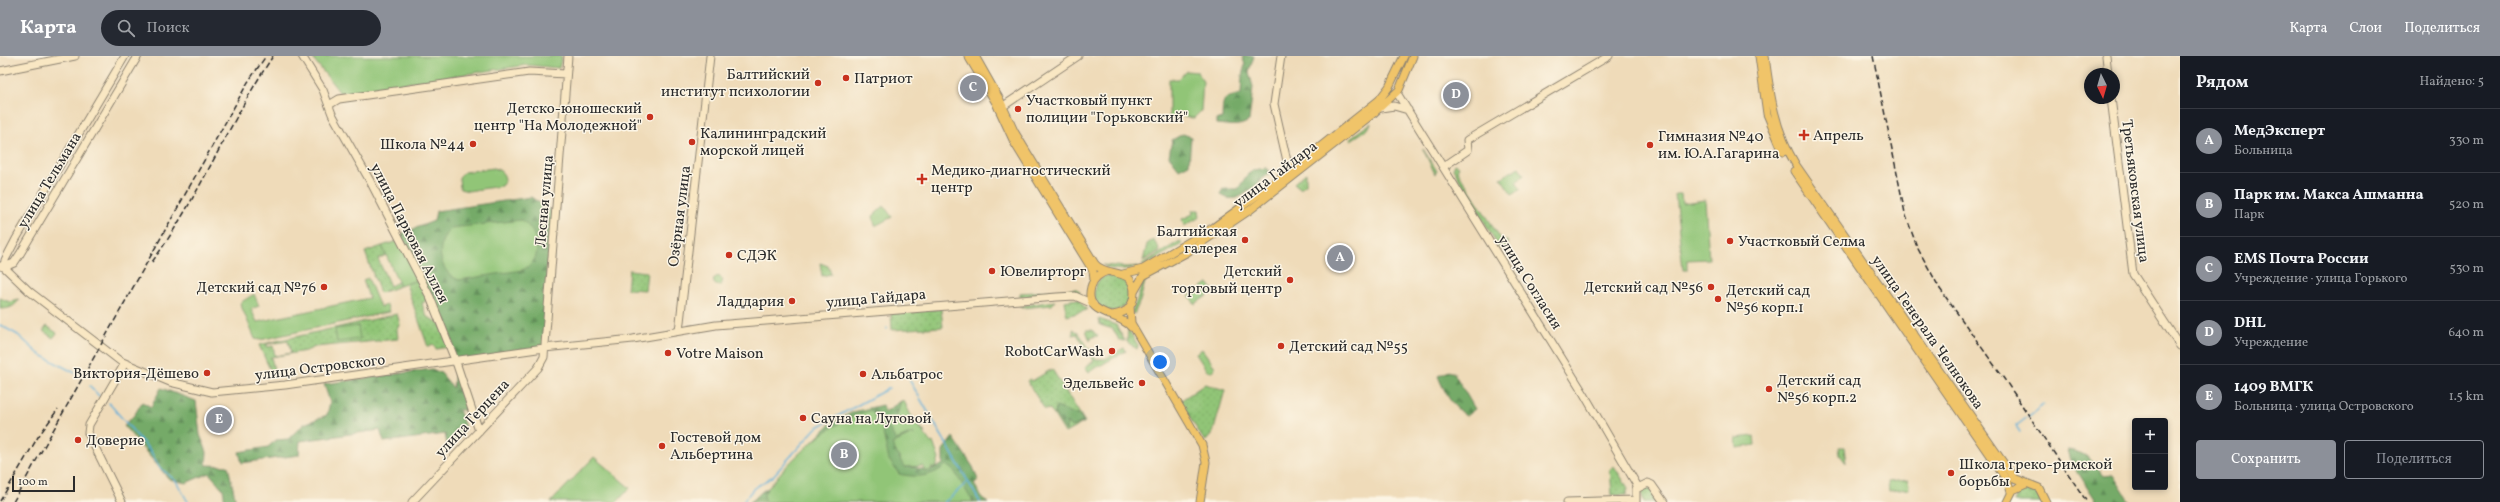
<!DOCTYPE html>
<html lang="ru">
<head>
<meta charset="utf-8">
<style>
  body { margin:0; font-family:Vollkorn,serif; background:#242831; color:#f1f3f6 }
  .controls { position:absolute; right:12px; bottom:12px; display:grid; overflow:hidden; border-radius:4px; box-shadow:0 2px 6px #0003 }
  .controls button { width:36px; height:36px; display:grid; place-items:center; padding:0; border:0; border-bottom:1px solid #363941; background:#171b24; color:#f1f3f6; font:20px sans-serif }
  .compass { position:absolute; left:2084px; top:12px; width:36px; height:36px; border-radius:50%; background:#171b24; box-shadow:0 2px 6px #0003; rotate:175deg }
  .scale { position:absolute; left:12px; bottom:10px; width:63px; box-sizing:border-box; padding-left:4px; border:2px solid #2b2b2b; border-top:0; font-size:11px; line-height:14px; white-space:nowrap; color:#2b2b2b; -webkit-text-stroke:3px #fcf5e5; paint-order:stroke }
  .you { position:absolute; left:1160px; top:306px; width:14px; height:14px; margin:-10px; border:3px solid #fff; border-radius:50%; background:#1a73e8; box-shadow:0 0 0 6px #1a73e833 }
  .badge { display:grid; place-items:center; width:26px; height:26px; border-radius:50%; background:#8c9099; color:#fff; font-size:13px; font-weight:700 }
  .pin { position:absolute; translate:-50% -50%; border:2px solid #fff; box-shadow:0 1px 4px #0006 }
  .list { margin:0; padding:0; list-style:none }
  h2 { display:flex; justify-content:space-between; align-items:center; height:52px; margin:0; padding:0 16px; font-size:17px }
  h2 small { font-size:13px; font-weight:400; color:#9ea1a6 }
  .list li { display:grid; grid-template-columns:26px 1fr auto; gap:12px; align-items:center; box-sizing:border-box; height:64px; padding:0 16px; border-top:1px solid #363941 }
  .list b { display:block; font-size:15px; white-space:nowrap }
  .list p { margin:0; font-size:13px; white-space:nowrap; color:#9ea1a6 }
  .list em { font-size:13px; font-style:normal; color:#9ea1a6 }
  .actions { display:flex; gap:8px; padding:12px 16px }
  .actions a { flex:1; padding:9px 0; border:1px solid #8c9099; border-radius:4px; text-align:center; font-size:14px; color:#8c9099 }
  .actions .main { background:#8c9099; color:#fff }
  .icon { flex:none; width:22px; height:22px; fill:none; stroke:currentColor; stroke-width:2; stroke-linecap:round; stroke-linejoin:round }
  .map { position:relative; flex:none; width:2180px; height:446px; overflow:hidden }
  header { display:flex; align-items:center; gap:24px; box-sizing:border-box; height:56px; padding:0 20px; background:#8c9099; color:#fff }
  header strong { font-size:19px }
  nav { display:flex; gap:22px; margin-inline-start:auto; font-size:14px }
  .search { width:280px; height:36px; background:#242831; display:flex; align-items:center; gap:10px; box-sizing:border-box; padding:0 14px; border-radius:22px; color:#9ea1a6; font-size:15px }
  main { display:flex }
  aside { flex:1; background:#171b24 }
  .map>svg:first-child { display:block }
  .grass { fill:url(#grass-dots); stroke:#5e7851; fill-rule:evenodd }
  .forest { fill:url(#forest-firs); stroke:#506a4a }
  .green { fill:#91c577; stroke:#5e7851 }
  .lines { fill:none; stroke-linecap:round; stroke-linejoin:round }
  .stream { stroke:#5caed7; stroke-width:1.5 }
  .secondary-casing { stroke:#8d8372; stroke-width:9 }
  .primary-casing { stroke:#8d8372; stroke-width:9 }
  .secondary { stroke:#f9e7c3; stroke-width:7 }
  .primary { stroke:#f0c469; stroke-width:7 }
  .rail { stroke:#2b2b2b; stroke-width:1.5; stroke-dasharray:6 3; stroke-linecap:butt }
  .poi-dot { fill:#c8321e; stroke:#fcf5e5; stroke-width:1.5 }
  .labels { text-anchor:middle; stroke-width:3; stroke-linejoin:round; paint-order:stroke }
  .poi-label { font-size:15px; fill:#2b2b2b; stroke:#fcf5e5; text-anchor:start }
  .street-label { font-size:15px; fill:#2b2b2b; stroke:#fcf5e5 }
</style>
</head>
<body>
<header>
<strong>Карта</strong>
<div class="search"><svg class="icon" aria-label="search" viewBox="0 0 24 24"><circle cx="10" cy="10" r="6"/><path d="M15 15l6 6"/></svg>Поиск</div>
<nav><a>Карта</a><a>Слои</a><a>Поделиться</a></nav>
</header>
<main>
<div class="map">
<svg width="2180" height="446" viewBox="0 0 2180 446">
  <defs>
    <pattern id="grass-dots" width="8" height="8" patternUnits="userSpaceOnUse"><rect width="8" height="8" fill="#91c577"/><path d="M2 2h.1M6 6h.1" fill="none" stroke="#7da967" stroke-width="1.8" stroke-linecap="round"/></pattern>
    <pattern id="forest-firs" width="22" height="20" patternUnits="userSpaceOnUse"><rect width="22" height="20" fill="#74aa68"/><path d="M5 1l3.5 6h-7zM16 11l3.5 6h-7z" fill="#5f8b56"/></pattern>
  </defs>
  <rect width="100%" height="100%" fill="#fcf5e5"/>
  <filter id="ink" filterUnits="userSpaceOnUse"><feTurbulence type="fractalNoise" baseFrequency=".025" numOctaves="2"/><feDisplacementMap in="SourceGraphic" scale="8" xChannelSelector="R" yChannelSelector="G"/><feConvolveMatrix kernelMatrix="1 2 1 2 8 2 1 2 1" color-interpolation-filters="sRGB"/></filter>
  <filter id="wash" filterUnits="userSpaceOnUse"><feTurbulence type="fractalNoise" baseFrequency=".012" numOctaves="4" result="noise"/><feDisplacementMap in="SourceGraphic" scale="16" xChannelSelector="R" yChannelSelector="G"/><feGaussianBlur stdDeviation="0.9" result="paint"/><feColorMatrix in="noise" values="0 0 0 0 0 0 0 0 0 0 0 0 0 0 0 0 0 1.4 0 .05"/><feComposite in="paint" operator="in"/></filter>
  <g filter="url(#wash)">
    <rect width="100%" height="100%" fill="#efdbb9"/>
    <path class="grass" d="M1371,67L1368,73L1351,84L1350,82Z
      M1423,93L1437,115L1435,118Z
      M1455,108L1459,110L1457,114L1503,186L1507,184L1508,190L1500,193L1453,113Z
      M1306,117V128L1300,132L1294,127Z
      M1192,154H1199L1200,161L1184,170L1182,163L1193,158Z
      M1153,184L1159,192L1158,196L1143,205L1147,188Z
      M1180,185L1182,188L1143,210L1142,208Z
      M382,190L386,199L378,203L390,230L398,226L400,230L380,237L365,196Z
      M1103,209L1127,211L1138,210L1139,211C1129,213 1109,216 1103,209Z
      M629,214L647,216L645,234L627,233Z
      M1094 237a18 18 0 1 1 36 0a18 18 0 1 1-36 0Z
      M1146,222L1140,245L1134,258L1131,256C1138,245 1139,233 1146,222Z
      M420,223L430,241L422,248L427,261L440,267L449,291L436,293L434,289L428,291L406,228Z
      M1077,233L1080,236L1077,237L1020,241V237Z
      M0,242L10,246L19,244C14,251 9,253 0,253Z
      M1078,243L1087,254L1067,260L1064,245Z
      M1055,245L1052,249L1022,252L1019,250Z
      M941,253L943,271L892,274L891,257Z
      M397,258L400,268L397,273L398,283L315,291L306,295L271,301L275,318H272L259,289ZM288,285L291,297L275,300L273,290L267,291V288Z
      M1099,263L1116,269L1125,285L1119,284L1113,273L1100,269Z
      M1128,273L1138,289L1137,293L1127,286Z
      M1073,274L1078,276L1096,303H1105L1124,292L1126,295L1089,316L1085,311L1094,305L1077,278L1073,279Z
      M1086,274H1092L1098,280L1092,281L1090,285Z
      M1052,313L1085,366L1065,377L1050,353L1045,354L1027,325L1029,323L1032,325Z
      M1205,328L1225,334L1213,377L1206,385L1203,383L1180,345Z
      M1614,410L1628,432L1626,439H1612L1610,413Z
      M1647,432L1650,433L1658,446H1644L1641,435Z
      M2028,434L2036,437L2041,446H2014L2018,438Z"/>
    <path class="forest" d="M1242,0H1254L1249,16L1253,31L1249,65C1238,72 1228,69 1217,68V64L1222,62C1223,41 1222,43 1241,38L1242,19L1245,9Z
      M1183,78L1191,81L1189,108L1179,113L1169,100L1172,84Z
      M1266,112L1269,114V118C1256,126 1239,153 1220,138L1223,133H1238L1247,119L1254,114Z
      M531,141L557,159L544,292L455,306L435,252L398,179L434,165L436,155Z
      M432,313L441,317L453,332L455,316L467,351L465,355L459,353L465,372L459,382L448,393L445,378L384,386L380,374L300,385L299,399L242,407L239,396L268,391L276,384L288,383L304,368L327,359L330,346L324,328Z
      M1449,315L1454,317L1475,353L1466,360C1452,351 1444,335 1438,320Z
      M161,332L196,345L200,379L207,396L206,409L228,410L236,446H225L223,433L209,417L186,427L169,423L124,370L135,358L142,346L151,351Z
      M901,345H904L910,358L925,377L904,411C922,410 926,419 943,408V394L953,381L973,411L978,424L974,428L982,442L988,446H750C757,442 760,435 768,432L830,368L853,356L882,349L885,356Z
      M1056,351L1080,360L1084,366L1071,371L1067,366L1066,375L1055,358Z
      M2067,394C2087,396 2093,405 2104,420L2113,419L2130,446H2097L2070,404Z"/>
    <path class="green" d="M311,0H562L559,12L527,9L340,37Z
      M1186,15L1198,16L1203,26L1201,55L1194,62L1184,61L1179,57L1177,63L1169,62V23H1179Z
      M1519,111L1524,119L1516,125L1521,133L1512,138L1501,122Z
      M494,112C501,114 505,118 505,125L501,130L468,135L460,133L459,121L464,116Z
      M1675,138H1681L1682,147L1705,144L1709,203L1687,204V214H1683Z
      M884,150L892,161L875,170L873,160Z
      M521,164C539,175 545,205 522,214L459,224C437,216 435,186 451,172Z
      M400,184L420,223L400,230L382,190Z
      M820,207L828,210L831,218L822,220Z
      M713.5 225a4.5 4.5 0 1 1 9 0a4.5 4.5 0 1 1-9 0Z
      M368,222L380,251L387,249L389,256L260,284L255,283L240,247L254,238L259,250L251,253L257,266L369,242L363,224Z
      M1208,227L1214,235L1195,248L1189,240Z
      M47,270L57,277L53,282L43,275Z
      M358,270L360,283L337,286L335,273Z
      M1202,293L1215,311L1212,316L1207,315L1196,298Z
      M901,345H904L910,358L931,387L933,386L939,403L936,412H931V415H924L923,410L904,411L892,388L912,378L914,380L913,377L896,384L887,369L881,368L889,404L899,418C917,422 932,421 946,409L953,413L973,446H750L757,442L765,444L764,438C787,405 832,362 872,354L876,363L888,364L894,370Z
      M1754,380L1755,389L1737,392L1736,382Z
      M1839,391H1844L1846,407L1840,399Z
      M594,401L630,432L617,446H551Z
      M1908,424L1909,433L1889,435L1888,426Z"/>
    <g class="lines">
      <path class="stream" d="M0,269L18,279L39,298L75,317
        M887,272V273
        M910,325L980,446
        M90,330L99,340
        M109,347L151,396L159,411L176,425L188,446
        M2020,376L2016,370L2043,349
        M743,446L753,433L773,420L816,372L889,332
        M944,446C948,445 962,430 968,426"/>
    </g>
  </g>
  <g filter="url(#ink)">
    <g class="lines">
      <defs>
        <path id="secondary" d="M302,0L323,34L332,58L370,125L430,241L457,309L479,375
          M1281,0L1274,48L1287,105L1292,112
          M2106,0L2108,18
          M0,15L75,0
          M1397,37L1584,338L1638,431
          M2111,42L2133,218L2180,290
          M329,49L339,43L529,16L566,18
          M1381,52L1394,50L1408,54
          M999,53L1078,0
          M1443,111L1468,94L1467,84L1609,0
          M0,210L4,211L29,235L120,305L170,326L212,336L285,329L544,292L633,283L716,269L1057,241L1075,240L1093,248
          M4,211L14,207L20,198L138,0
          M4,211L5,204L16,183L125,0
          M679,275L710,0
          M122,446L88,377L89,369L125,307
          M412,446L538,312L544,301L568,0
          M1567,446L1635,444
          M1636,446V433L1648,427L1652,429L1664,446"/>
        <path id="primary" d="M968,0L996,47L1015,88L1093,215L1094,224
          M975,0L1000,44L1014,75L1095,208C1106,222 1134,210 1134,237C1134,243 1131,250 1127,254C1121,258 1115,259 1109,259
          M1759,0L1767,58L1783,96
          M1765,0C1770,39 1775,75 1796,109L2014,422L2039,432L2046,446
          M1794,115L2008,426L2011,436
          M1108,215C1100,217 1093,223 1091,231C1083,260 1119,256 1131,271
          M1123,218L1143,213L1214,171L1277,125L1379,44L1389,31L1404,0
          M1134,236L1143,220L1186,197L1250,154L1374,57L1399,34L1413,0
          M1130,250L1131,267L1202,389L1206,406L1200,446
          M2007,446L2013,434L2026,428"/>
      </defs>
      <use href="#secondary" class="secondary-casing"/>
      <use href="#primary" class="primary-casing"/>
      <use href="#secondary" class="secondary"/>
      <use href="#primary" class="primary"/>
      <path class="rail" d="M1873,0L1905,157L1917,191L1940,233L2007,327L2087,446
        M152,206C199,142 229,66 273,0
        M0,445L38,381L58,353
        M13,446L248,26L266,0"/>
    </g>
  </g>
  <g class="poi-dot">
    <circle cx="846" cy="22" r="4"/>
    <circle cx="818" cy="27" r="4"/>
    <circle cx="1018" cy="53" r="4"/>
    <circle cx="650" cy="61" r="4"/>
    <path d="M1802 73h4v4h4v4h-4v4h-4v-4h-4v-4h4z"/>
    <circle cx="692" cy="86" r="4"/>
    <circle cx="473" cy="88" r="4"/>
    <circle cx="1650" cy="89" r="4"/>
    <path d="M920 117h4v4h4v4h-4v4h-4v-4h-4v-4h4z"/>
    <circle cx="1245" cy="184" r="4"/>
    <circle cx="1730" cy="185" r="4"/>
    <circle cx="729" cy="199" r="4"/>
    <circle cx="992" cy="215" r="4"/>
    <circle cx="1290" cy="224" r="4"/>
    <circle cx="324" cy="231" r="4"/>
    <circle cx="1711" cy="231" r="4"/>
    <circle cx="1718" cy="243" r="4"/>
    <circle cx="792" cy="245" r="4"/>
    <circle cx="1281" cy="290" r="4"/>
    <circle cx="1112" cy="295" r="4"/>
    <circle cx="668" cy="297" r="4"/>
    <circle cx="207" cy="317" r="4"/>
    <circle cx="863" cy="318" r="4"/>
    <circle cx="1142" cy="327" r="4"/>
    <circle cx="1769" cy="333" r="4"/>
    <circle cx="803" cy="362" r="4"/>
    <circle cx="78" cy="384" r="4"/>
    <circle cx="662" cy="390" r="4"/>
    <circle cx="1951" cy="417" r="4"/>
  </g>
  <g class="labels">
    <g class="poi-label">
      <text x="810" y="23" text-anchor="end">Балтийский<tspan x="810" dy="17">институт психологии</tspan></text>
      <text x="854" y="27">Патриот</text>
      <text x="1026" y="49">Участковый пункт<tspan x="1026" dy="17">полиции "Горьковский"</tspan></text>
      <text x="642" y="57" text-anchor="end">Детско-юношеский<tspan x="642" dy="17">центр "На Молодежной"</tspan></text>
      <text x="700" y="82">Калининградский<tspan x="700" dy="17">морской лицей</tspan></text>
      <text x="1813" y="84">Апрель</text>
      <text x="1658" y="85">Гимназия №40<tspan x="1658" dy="17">им. Ю.А.Гагарина</tspan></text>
      <text x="465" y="93" text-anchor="end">Школа №44</text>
      <text x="931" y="119">Медико-диагностический<tspan x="931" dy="17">центр</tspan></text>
      <text x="1237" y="180" text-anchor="end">Балтийская<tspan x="1237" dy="17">галерея</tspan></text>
      <text x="1738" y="190">Участковый Селма</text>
      <text x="737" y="204">СДЭК</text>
      <text x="1000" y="220">Ювелирторг</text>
      <text x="1282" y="220" text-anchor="end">Детский<tspan x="1282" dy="17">торговый центр</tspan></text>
      <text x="316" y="236" text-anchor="end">Детский сад №76</text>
      <text x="1703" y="236" text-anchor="end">Детский сад №56</text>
      <text x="1726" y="239">Детский сад<tspan x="1726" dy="17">№56 корп.1</tspan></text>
      <text x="784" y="250" text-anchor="end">Ладдария</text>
      <text x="1289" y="295">Детский сад №55</text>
      <text x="1104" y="300" text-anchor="end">RobotCarWash</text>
      <text x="676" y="302">Votre Maison</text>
      <text x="199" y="322" text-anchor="end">Виктория-Дёшево</text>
      <text x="871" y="323">Альбатрос</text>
      <text x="1777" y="329">Детский сад<tspan x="1777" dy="17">№56 корп.2</tspan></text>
      <text x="1134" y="332" text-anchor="end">Эдельвейс</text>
      <text x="811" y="367">Сауна на Луговой</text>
      <text x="670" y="386">Гостевой дом<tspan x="670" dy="17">Альбертина</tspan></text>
      <text x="86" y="389">Доверие</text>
      <text x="1959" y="413">Школа греко-римской<tspan x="1959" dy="17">борьбы</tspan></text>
    </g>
    <g class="street-label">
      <text transform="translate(1275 118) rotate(-37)" y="5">улица Гайдара</text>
      <text transform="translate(49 124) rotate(-59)" y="5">улица Тельмана</text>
      <text transform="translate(2136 135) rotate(83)" y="5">Третьяковская улица</text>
      <text transform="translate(544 145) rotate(-85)" y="5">Лесная улица</text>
      <text transform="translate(679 160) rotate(-83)" y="5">Озёрная улица</text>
      <text transform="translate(410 177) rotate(63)" y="5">улица Парковая Аллея</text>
      <text transform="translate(1530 226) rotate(58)" y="5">улица Согласия</text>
      <text transform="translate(876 242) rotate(-5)" y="5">улица Гайдара</text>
      <text transform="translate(1928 276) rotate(55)" y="5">улица Генерала Челнокова</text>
      <text transform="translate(320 311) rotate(-7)" y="5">улица Островского</text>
      <text transform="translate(472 362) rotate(-47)" y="5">улица Герцена</text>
    </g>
  </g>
</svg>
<div class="controls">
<button>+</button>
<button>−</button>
</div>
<svg class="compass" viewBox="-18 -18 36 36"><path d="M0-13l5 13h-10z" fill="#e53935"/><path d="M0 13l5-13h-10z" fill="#9ea1a6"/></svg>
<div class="scale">100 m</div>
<div class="you"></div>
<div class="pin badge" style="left:1340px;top:202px">A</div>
<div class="pin badge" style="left:844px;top:399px">B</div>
<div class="pin badge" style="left:973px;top:32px">C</div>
<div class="pin badge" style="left:1456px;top:39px">D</div>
<div class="pin badge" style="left:219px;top:364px">E</div>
</div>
<aside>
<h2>Рядом<small>Найдено: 5</small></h2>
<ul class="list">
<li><span class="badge">A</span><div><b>МедЭксперт</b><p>Больница</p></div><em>330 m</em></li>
<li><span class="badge">B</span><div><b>Парк им. Макса Ашманна</b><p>Парк</p></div><em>520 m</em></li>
<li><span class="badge">C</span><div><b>EMS Почта России</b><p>Учреждение · улица Горького</p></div><em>530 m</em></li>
<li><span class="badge">D</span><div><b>DHL</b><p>Учреждение</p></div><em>640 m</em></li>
<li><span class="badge">E</span><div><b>1409 ВМГК</b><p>Больница · улица Островского</p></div><em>1.5 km</em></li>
</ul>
<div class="actions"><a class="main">Сохранить</a><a>Поделиться</a></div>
</aside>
</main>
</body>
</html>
